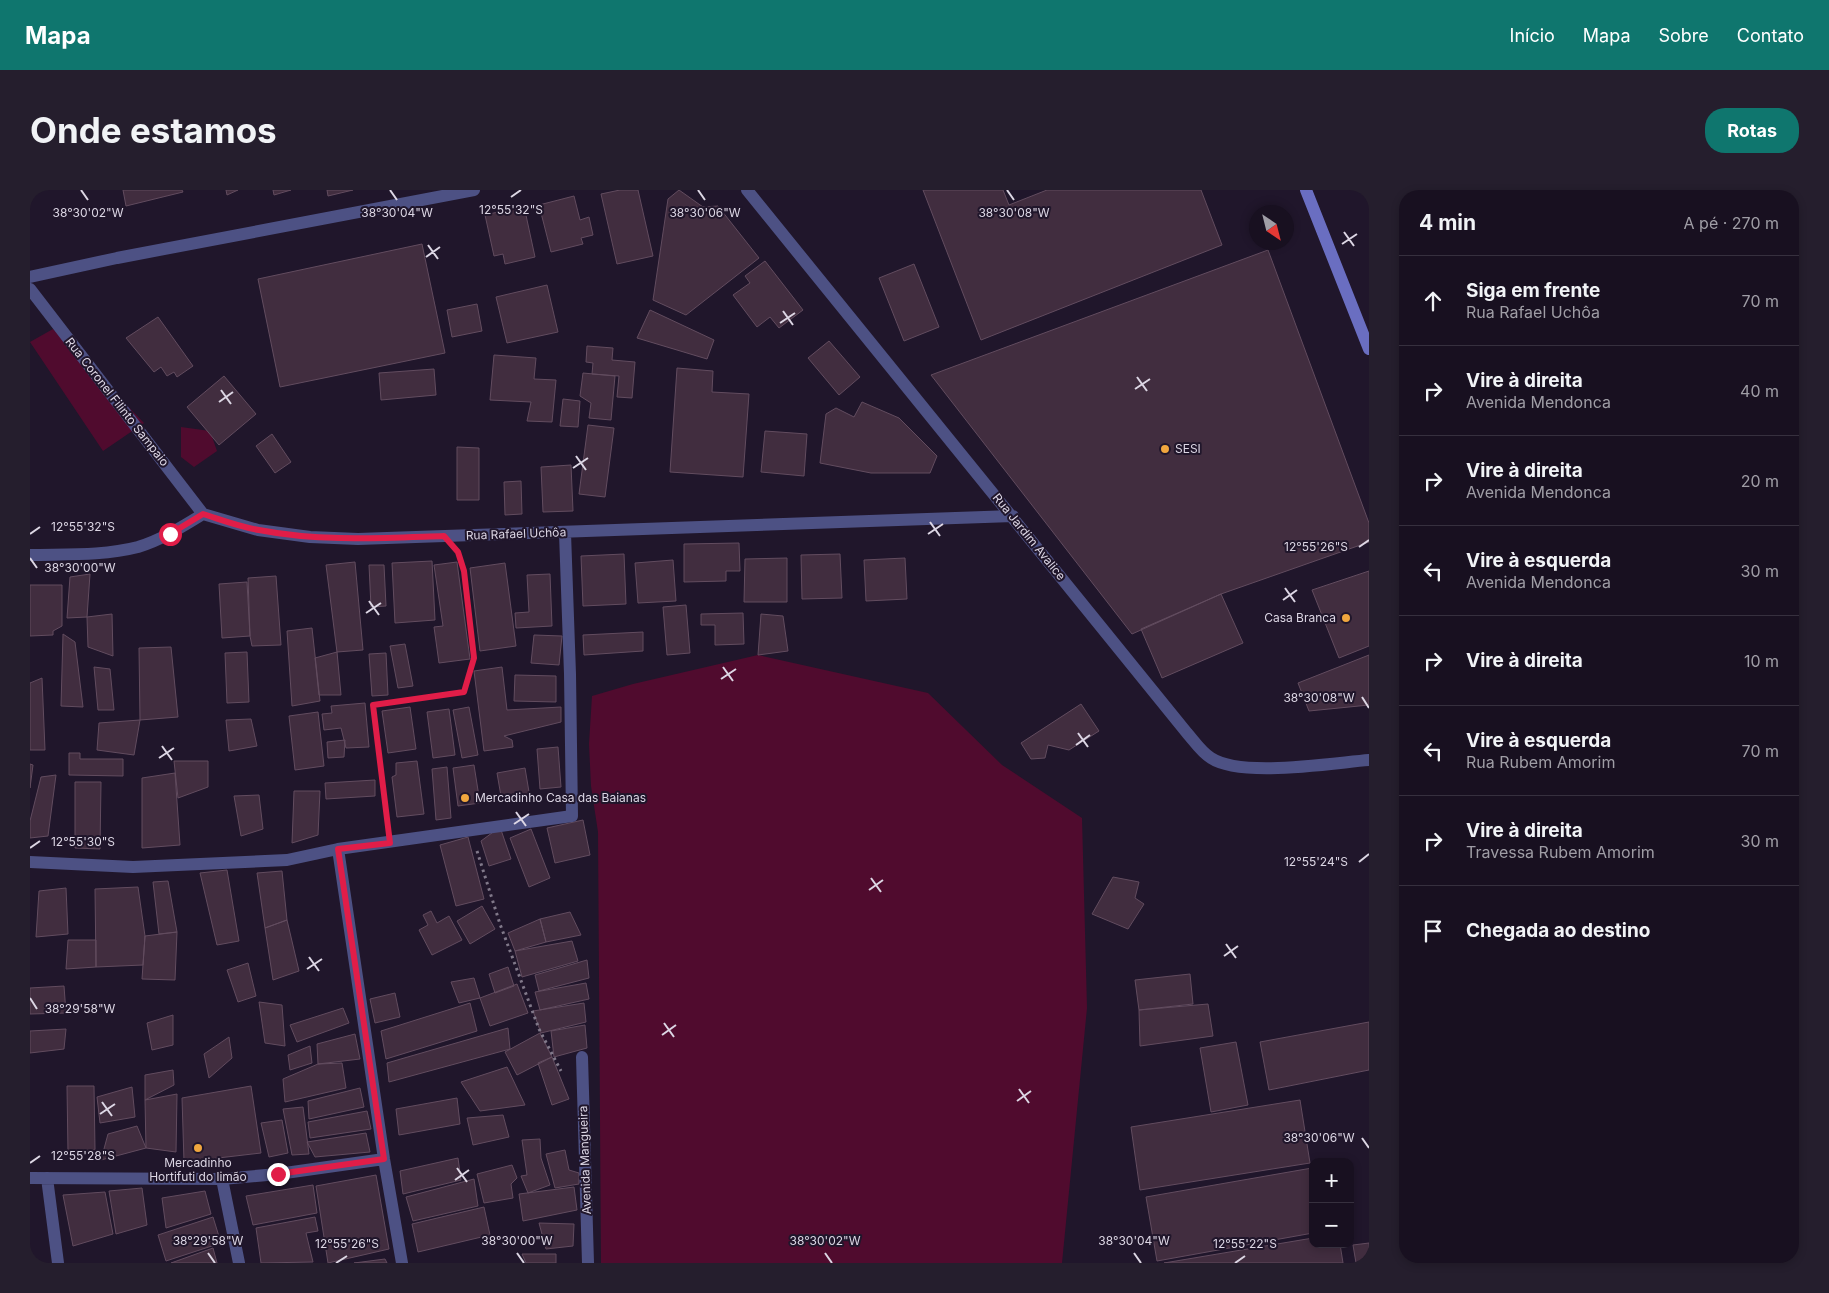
<!DOCTYPE html>
<html lang="pt">
<head>
<meta charset="utf-8">
<style>
  body { margin:0; font-family:Inter,sans-serif; background:#251e2d; color:#f1f3f6 }
  .controls { position:absolute; right:15px; bottom:15px; display:grid; overflow:hidden; border-radius:10px; box-shadow:0 2px 8px #0003 }
  .controls button { width:45px; height:45px; display:grid; place-items:center; padding:0; border:0; border-bottom:1px solid #36303e; background:#181020; color:#f1f3f6; font:25px sans-serif }
  .compass { position:absolute; left:1219px; top:15px; width:45px; height:45px; border-radius:50%; background:#181020; box-shadow:0 2px 8px #0003; rotate:145deg }
  .stop { position:absolute; width:15px; height:15px; margin:-11px; border:4px solid #e11d48; border-radius:50%; background:#fff }
  .stop.end { background:#e11d48; border-color:#fff; box-shadow:0 1px 5px #0008 }
  .list { margin:0; padding:0; list-style:none }
  h2 { display:flex; justify-content:space-between; align-items:center; height:65px; margin:0; padding:0 20px; font-size:21px }
  h2 small { font-size:16px; font-weight:400; color:#9f9da5 }
  .list li { display:grid; grid-template-columns:32px 1fr auto; gap:15px; align-items:center; box-sizing:border-box; height:90px; padding:0 20px; border-top:1px solid #36303e }
  .list b { display:block; font-size:19px; white-space:nowrap }
  .list p { margin:0; font-size:16px; white-space:nowrap; color:#9f9da5 }
  .list em { font-size:16px; font-style:normal; color:#9f9da5 }
  .icon { flex:none; width:28px; height:28px; fill:none; stroke:currentColor; stroke-width:2; stroke-linecap:round; stroke-linejoin:round }
  .map { position:relative; flex:none; width:1339px; height:1073px; overflow:hidden; border-radius:20px }
  header { display:flex; align-items:center; gap:30px; box-sizing:border-box; height:70px; padding:0 25px; background:#0f766e; color:#fff }
  header strong { font-size:24px }
  nav { display:flex; gap:28px; margin-inline-start:auto; font-size:18px }
  .intro { display:flex; align-items:center; justify-content:space-between; box-sizing:border-box; height:120px; padding:0 30px }
  h1 { margin:0; font-size:35px }
  .button { padding:12px 22px; border-radius:20px; background:#0f766e; color:#fff; font-size:18px; font-weight:700 }
  main { display:flex; gap:30px; padding:0 30px }
  aside { flex:1; background:#181020; border-radius:20px; box-shadow:0 2px 8px #0003 }
  .map>svg:first-child { display:block }
  .green { fill:#500b2e }
  .building { fill:#412d3f; stroke:#624c5f }
  .lines { fill:none; stroke-linecap:round; stroke-linejoin:round }
  .path { stroke:#81798a; stroke-width:3; stroke-dasharray:2.5 4; stroke-linecap:butt }
  .minor { stroke:#4d5184; stroke-width:12 }
  .secondary { stroke:#6a6ec1; stroke-width:12 }
  .route { stroke:#e11d48; stroke-width:6 }
  .ticks { fill:none; stroke:#dcd6e4; stroke-width:2 }
  .poi-dot { fill:#f0a63e; stroke:#20162b; stroke-width:2 }
  .labels { text-anchor:middle; stroke-width:4; stroke-linejoin:round; paint-order:stroke }
  .street-label { font-size:12px; fill:#dcd6e4; stroke:#20162b }
  .poi-label { font-size:12px; fill:#dcd6e4; stroke:#20162b; text-anchor:start }
  .ticks-label { font-size:12px; text-anchor:middle; fill:#dcd6e4; stroke:#20162b; stroke-width:4; stroke-linejoin:round; paint-order:stroke }
</style>
</head>
<body>
<header>
<strong>Mapa</strong>
<nav><a>Início</a><a>Mapa</a><a>Sobre</a><a>Contato</a></nav>
</header>
<div class="intro"><h1>Onde estamos</h1><a class="button">Rotas</a></div>
<main>
<div class="map">
<svg width="1339" height="1073" viewBox="0 0 1339 1073">
  <rect width="100%" height="100%" fill="#20162b"/>
  <path class="green" d="M23,139L114,233L73,261L0,152Z
    M151,237L180,241L187,261L164,277L151,267Z
    M728,465L898,503L972,575L1052,628L1057,818L1032,1073H571L568,642L561,596L559,554L562,506L603,494Z"/>
  <path class="building" d="M93,0H152L153,2L96,16Z
    M196,0H208L197,5Z
    M243,0H261L244,5Z
    M297,0H323L298,6Z
    M590,0H608L623,66L587,74L571,4Z
    M649,0L673,17L688,16L729,68L656,125L623,110L638,9Z
    M893,0H973L979,15L1017,0H1171L1192,55L951,150Z
    M544,6L550,30L559,27L563,45L551,48L553,54L521,62L509,15Z
    M494,16L505,67L475,74L473,64L464,66L455,25Z
    M392,54L415,163L250,197L228,89Z
    M1238,60L1339,333V352L1191,404L1102,444L901,185Z
    M735,71L773,120L749,138L740,127L727,137L703,105L720,93L715,86Z
    M884,74L909,137L874,151L849,88Z
    M517,95L528,142L477,153L466,107Z
    M447,114L452,141L422,147L417,120Z
    M620,120L684,150L677,169L607,148Z
    M128,127L163,176L147,187L144,182L137,186L131,177L124,182L96,148Z
    M799,151L830,187L809,205L778,168Z
    M557,156L583,158L582,170L605,172L602,208L587,207L589,186L562,184L563,173L556,172Z
    M464,165L506,168L504,189L526,190L522,232L497,231L501,212L460,210Z
    M647,178L683,181L682,202L719,204L713,287L640,282Z
    M404,179L406,205L351,210L349,183Z
    M553,183L585,186L581,230L559,228L561,213L550,206Z
    M194,186L226,224L189,255L157,217Z
    M533,209L550,211L548,237L530,236Z
    M832,212L869,228L907,266L900,283H841L790,273L796,224L806,218L824,227Z
    M558,235L584,238L575,307L549,304Z
    M735,241L777,244L774,286L731,282Z
    M242,244L261,272L245,283L226,256Z
    M427,257L449,258V310H427Z
    M541,275L543,321L513,322L511,277Z
    M491,291L492,324L475,325L474,292Z
    M709,353L710,381H696V391L654,392V354Z
    M594,364L596,414L553,416L551,366Z
    M810,364L812,408L772,409L771,365Z
    M757,368V412H714L715,369Z
    M875,368L877,409L836,411L834,370Z
    M643,370L646,411L608,413L605,373Z
    M402,371L405,430L365,433L362,373Z
    M325,372L333,460L307,462L296,375Z
    M427,372L440,469L409,473L404,437L413,436L404,375Z
    M475,373L486,456L450,461L440,378Z
    M339,375H354L356,416L341,417Z
    M1339,381V456L1309,468L1282,400Z
    M60,384L57,427L37,428L40,387Z
    M520,384L522,436L486,438L485,423L499,422L497,385Z
    M246,386L251,455L222,456L220,446L218,388Z
    M217,392L220,446L192,448L189,394Z
    M0,395H32V436L23,441V445L0,446Z
    M1191,404L1213,453L1132,488L1111,439Z
    M656,415L660,463L637,465L633,417Z
    M713,423L714,454L685,455V435H671V424Z
    M82,424L83,466L58,457L57,427Z
    M731,424L753,426L758,461L728,465Z
    M282,438L290,511L262,516L257,441Z
    M613,442V461L554,465L553,445Z
    M33,444L45,452L53,517L31,516Z
    M504,445L532,446L529,475L501,473Z
    M375,454L383,496L368,498L360,456Z
    M141,457L148,527L110,530L109,458Z
    M217,462L219,512L197,513L195,463Z
    M307,462L311,505H289L285,468Z
    M356,463L358,505L342,506L339,464Z
    M1339,465V515L1279,521L1268,493Z
    M64,477L80,479L84,520H68Z
    M472,477L477,520L531,517V532L474,546L482,550L483,557L454,561L444,481Z
    M485,485L526,486V512L484,511Z
    M12,488L15,560H0V493Z
    M335,513L339,557L316,558L311,538L294,540L292,524L302,523L301,516Z
    M1051,514L1069,541L1039,560L1018,555L1015,568L1001,569L991,553Z
    M380,517L386,559L358,563L352,521Z
    M439,517L448,565L432,568L423,520Z
    M419,519L425,565L403,568L397,522Z
    M288,522L294,576L265,580L259,526Z
    M221,529L227,556L199,561L196,530Z
    M110,530L104,565L67,560L69,533Z
    M315,550L314,567L298,568L297,552Z
    M528,557L531,597L510,599L507,559Z
    M39,563H50V569H93V586L39,585Z
    M144,571H178V597L148,608Z
    M387,571L394,624L367,627L362,587L366,585V573Z
    M0,574L3,575L0,598Z
    M444,575L450,613L428,616L423,578Z
    M417,577L421,628L406,630L402,579Z
    M495,578L500,608L472,612L467,583Z
    M145,583L150,655L112,658V588Z
    M26,585L18,646L0,648V631L11,587Z
    M345,590V606L296,609L295,593Z
    M45,592H71L70,659L45,658Z
    M264,601H290L288,645L262,653Z
    M229,605L233,639L211,646L204,606Z
    M553,630L560,665L525,673L517,638Z
    M470,637L481,669L459,676L451,651Z
    M501,639L520,688L499,697L480,648Z
    M438,647L454,709L426,716L410,655Z
    M197,680L209,751L187,755L170,683Z
    M252,681L257,730L235,738L227,683Z
    M1083,687L1109,692L1105,708L1114,714L1098,739L1062,724Z
    M138,691L147,742L129,744L123,692Z
    M108,697L115,746L113,775L66,777L65,699Z
    M36,698L38,744L6,747L9,701Z
    M452,716L465,739L440,754L427,731Z
    M401,721L407,733L419,726L432,750L402,765L389,740L398,735L393,725Z
    M540,722L551,745L516,752L510,729Z
    M510,729L516,752L485,761L478,743Z
    M257,730L269,781L243,790L235,738Z
    M147,742L145,790L112,789L115,746Z
    M38,750H66V777L36,779Z
    M542,751L548,771L492,787L485,761Z
    M557,770L559,788L509,801L505,785Z
    M218,773L226,806L208,812L197,780Z
    M478,777L484,796L465,803L459,784Z
    M1160,784L1163,814L1109,820L1105,790Z
    M444,788L450,808L429,813L421,792Z
    M556,793L559,809L510,820L505,802Z
    M487,794L498,823L460,836L450,808Z
    M34,796L36,823L0,824V798Z
    M365,803L370,827L345,833L340,809Z
    M229,812L252,815L255,856L235,853Z
    M440,813L447,841L356,869L351,841Z
    M554,813L556,832L511,843L503,821Z
    M1178,814L1183,846L1110,856L1109,820Z
    M313,818L319,833L267,852L260,835Z
    M143,825V855L122,860L117,833Z
    M1339,832V880L1239,900L1230,852Z
    M555,835L557,858L524,867L521,841Z
    M478,838L480,859L359,892L357,873Z
    M36,839L34,859L0,863V841Z
    M510,843L522,867L487,885L475,862Z
    M325,844L330,869L288,874L287,854Z
    M199,847L202,868L179,888L174,864Z
    M1206,852L1218,915L1181,922L1170,858Z
    M280,856L282,873L260,880L258,865Z
    M522,867L539,909L522,915L508,873Z
    M312,873L316,898L255,912L253,889L288,874Z
    M477,877L495,915L450,921L431,892Z
    M143,880L144,895L115,910V885Z
    M37,896H64L65,960L38,963Z
    M221,896L231,963L154,972L152,908Z
    M102,897L105,927L70,933L67,907Z
    M330,898L334,917L279,929L278,911Z
    M147,904L146,962L116,958L115,910Z
    M427,908L430,934L369,945L366,919Z
    M1270,910L1280,973L1110,1000L1101,937Z
    M273,917L279,964L262,965L253,919Z
    M337,921L341,939L280,948L278,932Z
    M473,925L479,947L443,955L437,928Z
    M252,930L258,963L239,967L231,933Z
    M107,936L116,958L71,970L78,944Z
    M336,943L340,962L285,967L277,952Z
    M510,949L511,968L520,995L498,1003L491,986L497,985L492,950Z
    M535,960L539,980L549,983V994L525,998L516,964Z
    M428,968L431,990L373,1004L370,981Z
    M482,975L487,988L481,994L483,1008L454,1013L447,984Z
    M1282,978L1283,1043L1127,1071L1116,1007Z
    M346,985L359,1059L298,1073L286,996Z
    M444,989L448,1016L383,1031L376,1007Z
    M283,995L287,1023L223,1035L216,1006Z
    M544,997L547,1020L493,1031L489,1004Z
    M112,998L117,1035L86,1044L79,1001Z
    M175,1001L181,1024L136,1038L132,1008Z
    M75,1002L83,1044L43,1056L33,1005Z
    M454,1017L460,1045L388,1062L382,1034Z
    M183,1027L191,1053L136,1071L128,1045Z
    M285,1027L288,1041L276,1043L283,1072L231,1073L226,1038Z
    M509,1033L544,1034L543,1056L516,1059Z
    M1283,1048V1054H1310L1313,1073H1134Z
    M1339,1053V1073H1326L1323,1055Z
    M183,1058L187,1073H141Z
    M492,1064H526V1073H496Z
    M355,1069L357,1073H324Z"/>
  <g class="lines">
    <path class="path" d="M358,632L343,515L434,502L444,468L434,381L430,366
      M447,661L470,734L509,839L531,881"/>
    <path class="minor" d="M717,0L1157,543C1164,551 1172,563 1181,568C1211,588 1302,573 1339,570
      M0,87L87,68L444,0
      M0,99L173,324
      M0,365C36,364 73,366 108,357C131,350 152,337 173,324L228,340L280,347L328,349L983,326
      M308,659L354,969L372,1073
      M0,672L103,677L257,670L308,659L542,626L540,484L535,343
      M552,867L558,1073
      M0,988L192,989L248,984L354,969
      M17,988L28,1073
      M192,989L209,1073"/>
    <path class="secondary" d="M1276,0L1339,159"/>
  </g>
  <g class="lines">
    <path class="route" d="M140,344L173,324C192,330 210,337 229,340C290,352 352,348 414,346L428,362L434,381L444,468L434,502L343,515L360,653L308,659L354,969L248,984"/>
  </g>
  <path class="ticks" d="M51,0L58,10M360,0L367,10M668,0L675,10M977,0L984,10M481,7L491,0M1314,42L1324,56M1312,54L1327,44M398,55L408,69M396,67L410,57M753,121L763,135M750,133L765,123M1107,187L1117,201M1105,199L1120,189M191,200L201,214M189,212L203,202M546,266L556,280M543,278L558,268M900,332L910,346M0,344L10,337M898,344L913,334M1329,357L1339,350M0,368L7,378M1255,398L1265,412M1253,410L1267,400M339,411L349,425M336,423L351,413M693,477L703,491M691,489L706,479M1332,507L1339,518M1048,543L1058,557M1046,555L1060,545M132,556L142,570M129,568L144,558M486,622L496,636M484,634L499,624M0,658L10,651M1329,672L1339,664M841,688L851,702M839,700L853,690M1196,754L1206,768M1194,766L1208,756M279,767L289,781M277,779L292,769M0,808L7,819M634,833L644,847M632,845L646,835M989,899L999,913M987,911L1001,901M72,912L82,926M70,924L85,914M1332,948L1339,958M0,973L10,966M427,978L437,992M425,990L439,980M178,1063L185,1073M487,1063L494,1073M795,1063L802,1073M1104,1063L1111,1073M306,1073L317,1066M1205,1073L1215,1066"/>
  <g class="poi-dot">
    <circle cx="1135" cy="259" r="5"/>
    <circle cx="1316" cy="428" r="5"/>
    <circle cx="435" cy="608" r="5"/>
    <circle cx="168" cy="958" r="5"/>
  </g>
  <g class="labels">
    <g class="street-label">
      <text transform="translate(87 212) rotate(52)" y="4">Rua Coronel Filinto Sampaio</text>
      <text transform="translate(486 344) rotate(-2)" y="4">Rua Rafael Uchôa</text>
      <text transform="translate(999 347) rotate(51)" y="4">Rua Jardim Avalice</text>
      <text transform="translate(555 970) rotate(-92)" y="4">Avenida Mangueira</text>
    </g>
    <g class="poi-label">
      <text x="1145" y="263">SESI</text>
      <text x="1306" y="432" text-anchor="end">Casa Branca</text>
      <text x="445" y="612">Mercadinho Casa das Baianas</text>
      <text x="168" y="977" text-anchor="middle">Mercadinho<tspan x="168" dy="14">Hortifuti do limão</tspan></text>
    </g>
  </g>
  <g class="ticks-label">
    <text x="481" y="24">12°55'32"S</text>
    <text x="58" y="27">38°30'02"W</text>
    <text x="675" y="27">38°30'06"W</text>
    <text x="984" y="27">38°30'08"W</text>
    <text x="367" y="27">38°30'04"W</text>
    <text x="53" y="341">12°55'32"S</text>
    <text x="1286" y="361">12°55'26"S</text>
    <text x="50" y="382">38°30'00"W</text>
    <text x="1289" y="512">38°30'08"W</text>
    <text x="53" y="656">12°55'30"S</text>
    <text x="1286" y="676">12°55'24"S</text>
    <text x="50" y="823">38°29'58"W</text>
    <text x="1289" y="952">38°30'06"W</text>
    <text x="53" y="970">12°55'28"S</text>
    <text x="178" y="1055">38°29'58"W</text>
    <text x="487" y="1055">38°30'00"W</text>
    <text x="795" y="1055">38°30'02"W</text>
    <text x="1104" y="1055">38°30'04"W</text>
    <text x="317" y="1058">12°55'26"S</text>
    <text x="1215" y="1058">12°55'22"S</text>
  </g>
</svg>
<div class="controls">
<button>+</button>
<button>−</button>
</div>
<svg class="compass" viewBox="-18 -18 36 36"><path d="M0-13l5 13h-10z" fill="#e53935"/><path d="M0 13l5-13h-10z" fill="#9f9da5"/></svg>
<div class="stop" style="left:140px;top:344px"></div>
<div class="stop end" style="left:248px;top:984px"></div>
</div>
<aside>
<h2>4 min<small>A pé · 270 m</small></h2>
<ul class="list">
<li><svg class="icon" aria-label="ahead" viewBox="0 0 24 24"><path d="M12 20V5M6 11l6-6 6 6"/></svg><div><b>Siga em frente</b><p>Rua Rafael Uchôa</p></div><em>70 m</em></li>
<li><svg class="icon" aria-label="right" viewBox="0 0 24 24"><path d="M7 20v-9h11M14 6l5 5-5 5"/></svg><div><b>Vire à direita</b><p>Avenida Mendonca</p></div><em>40 m</em></li>
<li><svg class="icon" aria-label="right" viewBox="0 0 24 24"><path d="M7 20v-9h11M14 6l5 5-5 5"/></svg><div><b>Vire à direita</b><p>Avenida Mendonca</p></div><em>20 m</em></li>
<li><svg class="icon" aria-label="left" viewBox="0 0 24 24"><path d="M17 20v-9H6M10 6l-5 5 5 5"/></svg><div><b>Vire à esquerda</b><p>Avenida Mendonca</p></div><em>30 m</em></li>
<li><svg class="icon" aria-label="right" viewBox="0 0 24 24"><path d="M7 20v-9h11M14 6l5 5-5 5"/></svg><div><b>Vire à direita</b></div><em>10 m</em></li>
<li><svg class="icon" aria-label="left" viewBox="0 0 24 24"><path d="M17 20v-9H6M10 6l-5 5 5 5"/></svg><div><b>Vire à esquerda</b><p>Rua Rubem Amorim</p></div><em>70 m</em></li>
<li><svg class="icon" aria-label="right" viewBox="0 0 24 24"><path d="M7 20v-9h11M14 6l5 5-5 5"/></svg><div><b>Vire à direita</b><p>Travessa Rubem Amorim</p></div><em>30 m</em></li>
<li><svg class="icon" aria-label="arrive" viewBox="0 0 24 24"><path d="M6 21V4h12l-3 4 3 4H6"/></svg><div><b>Chegada ao destino</b></div></li>
</ul>
</aside>
</main>
</body>
</html>
